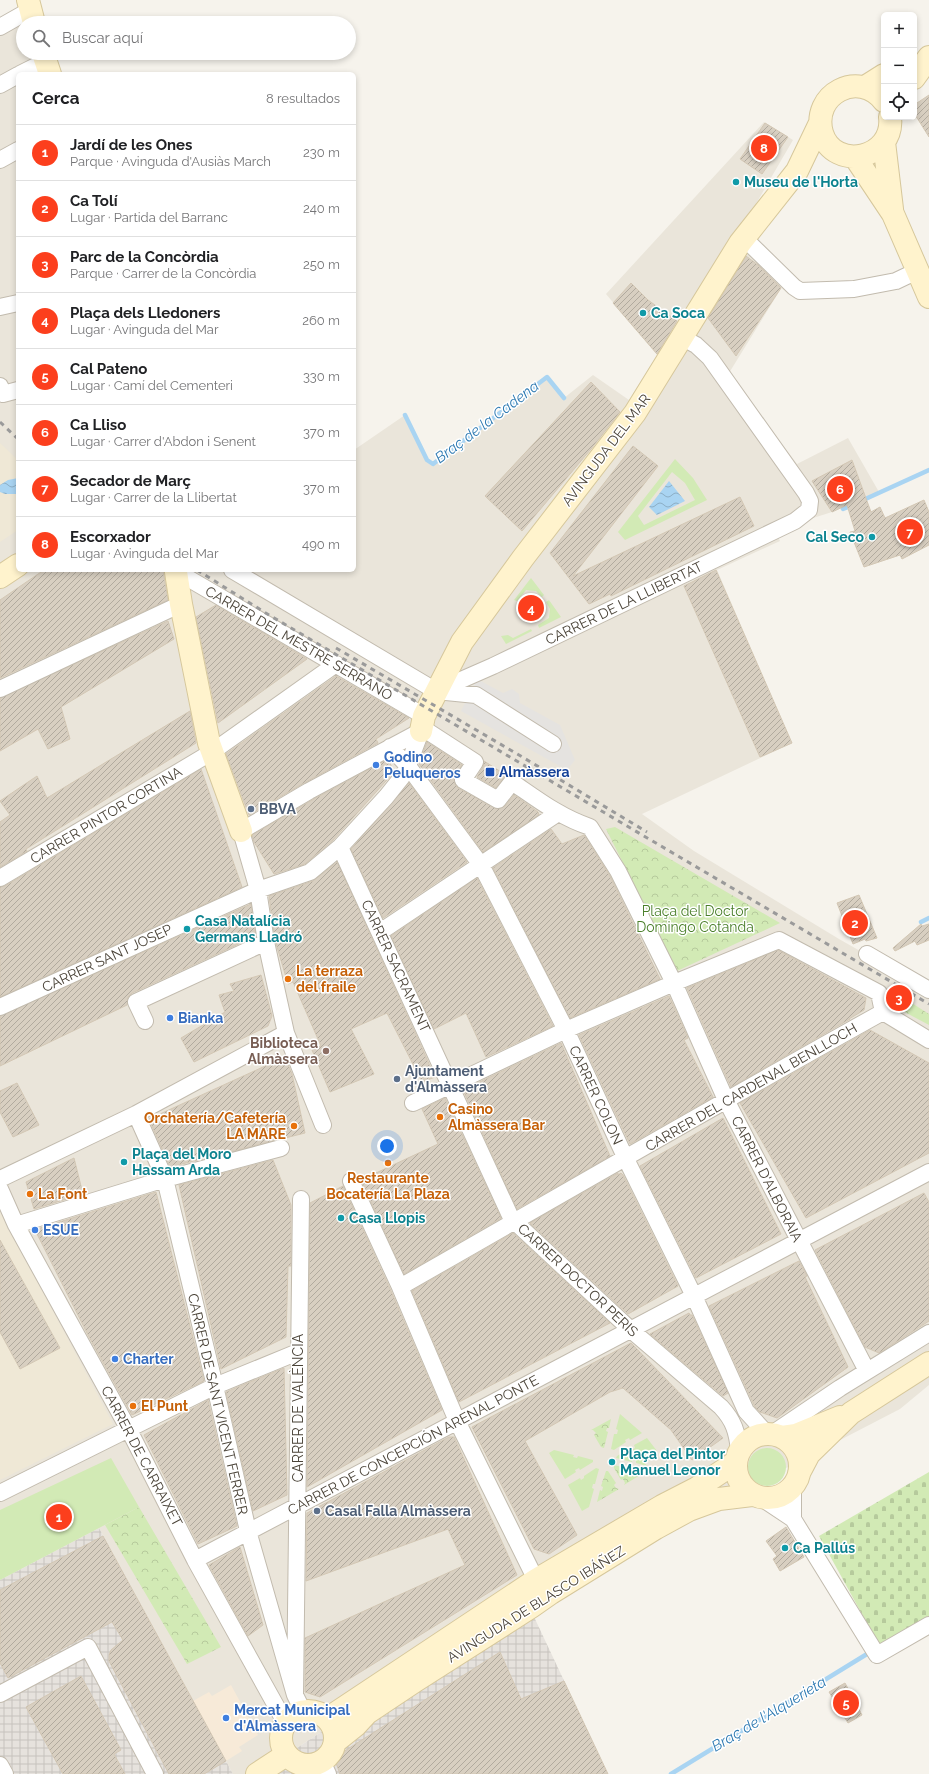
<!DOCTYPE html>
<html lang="es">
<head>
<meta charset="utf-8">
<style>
  body { margin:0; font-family:Raleway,sans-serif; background:#f2f2f2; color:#202124 }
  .controls { position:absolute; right:12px; top:12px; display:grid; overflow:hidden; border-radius:6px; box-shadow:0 2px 6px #0003 }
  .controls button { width:36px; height:36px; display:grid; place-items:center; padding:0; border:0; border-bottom:1px solid #e0e0e0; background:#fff; color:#202124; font:20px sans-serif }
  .you { position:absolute; left:387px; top:1146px; width:14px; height:14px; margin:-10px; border:3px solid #fff; border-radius:50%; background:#1a73e8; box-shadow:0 0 0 6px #1a73e833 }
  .badge { display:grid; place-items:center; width:26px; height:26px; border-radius:50%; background:#fc3f1d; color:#fff; font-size:13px; font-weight:700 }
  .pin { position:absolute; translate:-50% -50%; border:2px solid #fff; box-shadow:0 1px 4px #0006 }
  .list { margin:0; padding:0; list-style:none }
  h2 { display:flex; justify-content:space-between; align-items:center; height:52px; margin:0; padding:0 16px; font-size:17px }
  h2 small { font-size:13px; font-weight:400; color:#757577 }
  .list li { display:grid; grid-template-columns:26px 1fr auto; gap:12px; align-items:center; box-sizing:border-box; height:56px; padding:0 16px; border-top:1px solid #e0e0e0 }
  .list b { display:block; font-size:15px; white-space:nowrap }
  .list p { margin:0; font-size:13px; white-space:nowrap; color:#757577 }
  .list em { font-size:13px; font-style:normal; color:#757577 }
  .icon { flex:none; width:22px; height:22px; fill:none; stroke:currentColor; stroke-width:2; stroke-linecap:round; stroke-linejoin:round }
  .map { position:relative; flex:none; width:929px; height:1774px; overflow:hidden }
  .search { position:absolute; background:#fff; box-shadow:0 2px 6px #0003; left:16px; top:16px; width:340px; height:44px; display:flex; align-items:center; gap:10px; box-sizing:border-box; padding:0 14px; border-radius:22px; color:#757577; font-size:15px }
  .panel { position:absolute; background:#fff; box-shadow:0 2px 6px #0003; left:16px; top:72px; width:340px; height:500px; border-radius:6px }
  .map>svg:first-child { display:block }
  .residential { fill:#eae5da }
  .commercial { fill:#f7ead8 }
  .industrial { fill:url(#industrial-grid) }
  .education { fill:#efe8d6 }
  .green { fill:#d2eab5; fill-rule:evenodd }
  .cemetery { fill:url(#cemetery-stones) }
  .park { fill:url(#park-crowns) }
  .parking { fill:#e5e3e0 }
  .water { fill:url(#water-waves) }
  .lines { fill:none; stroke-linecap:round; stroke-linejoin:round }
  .stream { stroke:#a9d4f2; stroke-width:4.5 }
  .building { fill:url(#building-hatch); stroke:#d3c7b4 }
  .street-casing { stroke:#c2bbae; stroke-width:18 }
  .secondary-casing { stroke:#d6c79b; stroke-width:24 }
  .street { stroke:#fff; stroke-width:16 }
  .secondary { stroke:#fff3cd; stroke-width:22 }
  .rail { stroke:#9a9a9a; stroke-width:3; stroke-dasharray:5 5; stroke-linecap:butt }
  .culture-dot { fill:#0f9aa8; stroke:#fff; stroke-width:1.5 }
  .shop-dot { fill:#3f7fe0; stroke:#fff; stroke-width:1.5 }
  .transit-dot { fill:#1a4fb4; stroke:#fff; stroke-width:1.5 }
  .service-dot { fill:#5c6f8a; stroke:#fff; stroke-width:1.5 }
  .food-dot { fill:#e8710a; stroke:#fff; stroke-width:1.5 }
  .education-dot { fill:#8d6e63; stroke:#fff; stroke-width:1.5 }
  .labels { text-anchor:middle; stroke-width:3; stroke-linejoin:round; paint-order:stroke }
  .culture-label { font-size:14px; font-weight:bold; fill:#0d838f; stroke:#fff; text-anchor:start }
  .street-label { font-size:14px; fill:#4b4439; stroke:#fff }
  .shop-label { font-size:14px; font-weight:bold; fill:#366cbe; stroke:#fff; text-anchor:start }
  .transit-label { font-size:14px; font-weight:bold; fill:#164399; stroke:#fff; text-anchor:start }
  .service-label { font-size:14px; font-weight:bold; fill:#4e5e75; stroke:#fff; text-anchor:start }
  .park-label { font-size:14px; fill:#4a7f2a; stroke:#fff }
  .food-label { font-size:14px; font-weight:bold; fill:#c56008; stroke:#fff; text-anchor:start }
  .education-label { font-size:14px; font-weight:bold; fill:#785e54; stroke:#fff; text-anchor:end }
  .water-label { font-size:15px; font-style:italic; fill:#2e7ab2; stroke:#fff }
</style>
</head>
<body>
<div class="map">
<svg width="929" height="1774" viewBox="0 0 929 1774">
  <defs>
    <pattern id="industrial-grid" width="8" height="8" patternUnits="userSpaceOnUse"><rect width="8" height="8" fill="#e6e2dd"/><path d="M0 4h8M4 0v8" fill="none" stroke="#c7c3be"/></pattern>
    <pattern id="cemetery-stones" width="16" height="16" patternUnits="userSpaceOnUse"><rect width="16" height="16" fill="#d2eab5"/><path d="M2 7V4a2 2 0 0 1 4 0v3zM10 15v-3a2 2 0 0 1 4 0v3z" fill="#b6ca9c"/></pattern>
    <pattern id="park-crowns" width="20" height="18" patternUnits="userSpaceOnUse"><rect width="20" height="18" fill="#d2eab5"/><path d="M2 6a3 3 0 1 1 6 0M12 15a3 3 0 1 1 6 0" fill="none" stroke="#b6ca9c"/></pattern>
    <pattern id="water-waves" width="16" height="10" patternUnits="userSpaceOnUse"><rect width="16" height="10" fill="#a9d4f2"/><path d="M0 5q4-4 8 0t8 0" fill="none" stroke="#8caec5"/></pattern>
    <pattern id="building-hatch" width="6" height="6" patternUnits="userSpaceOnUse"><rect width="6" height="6" fill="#d8cfc1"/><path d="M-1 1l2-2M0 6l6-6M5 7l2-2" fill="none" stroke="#b1aa9e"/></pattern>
  </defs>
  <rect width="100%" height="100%" fill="#f6f3ec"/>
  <path class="residential" d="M23,23V53H42L50,74H18V570H354V450L405,415L427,460L433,464L547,377L564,398L593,375L629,400L657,355L606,294L764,122L793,140L743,226L790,274L729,373L797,464L848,438L879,492L832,512L775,530L780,541L717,570L792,743L642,814L694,851L839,939L929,990V1385L900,1409L496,1618L257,1774H233L99,1528L0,1580V27Z"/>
  <path class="commercial" d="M231,1685L258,1735L239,1747L242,1751L226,1761L193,1701L209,1692L212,1696Z"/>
  <path class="industrial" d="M99,1528L233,1774H0V1580Z
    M527,1602L608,1774H257L496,1618Z"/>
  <path class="education" d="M0,443L18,460V530L0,542Z
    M0,1211L113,1424L0,1480Z"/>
  <path class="green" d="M675,459L693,478L707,500L625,540L618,532ZM672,472L685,483L695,500L644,525L638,516Z
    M531,578L544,595L542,597L536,591L526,590L517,601L514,600Z
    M549,600L561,617L539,628L538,625L549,618L550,609L546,602Z
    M531,629L532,631L506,644L501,636L508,635L513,638Z
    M620,1414L642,1433L630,1440L629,1438L625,1440L626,1442L614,1450L611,1449L614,1434H617L618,1430L616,1429Z
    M647,1438L657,1451L643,1460L647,1466L636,1463V1461L632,1460V1462L616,1458L617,1456L630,1448L631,1450L635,1448L634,1445Z
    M748 1467a19 19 0 1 1 38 0a19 19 0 1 1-38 0Z
    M554,1450L574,1455L573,1457L577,1458L578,1456L593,1460V1462L580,1470L579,1468L575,1470L576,1472L565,1479L549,1453Z
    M111,1458L139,1507L0,1580V1510Z
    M596,1468L599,1469L595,1484H593L592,1488L594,1489L589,1507L582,1511L568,1485L580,1478L581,1480L584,1478V1476Z"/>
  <path class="cemetery" d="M929,1472V1616L880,1647L819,1536Z"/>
  <path class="park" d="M615,827L780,923L677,971L606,829Z
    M888,988L929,1014V1025L899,1009Z
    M611,1419L609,1428H607L606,1431L608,1432L604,1448L601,1447L594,1435L596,1433L593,1430H591Z
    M614,1465L630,1469V1471L634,1472V1470L645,1472L624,1485L625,1483L623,1479L621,1480L614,1468Z
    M606,1471H608L616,1483L614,1485L616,1488L619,1489L597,1502L600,1490L602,1491L603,1487L601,1486Z
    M139,1507L221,1647L187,1664L105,1525Z"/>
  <path class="parking" d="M477,679L503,693L512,689L519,694L520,703L560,725L575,760L567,770L461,711Z"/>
  <path class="water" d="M18,478V494H5L0,492V485L8,480Z
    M669,481L685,501L657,515L649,507Z"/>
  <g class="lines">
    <path class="stream" d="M405,415L427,460L433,464L547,377L564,398
      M861,501L929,470
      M843,509L853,505
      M921,922L929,918
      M671,1774L867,1654"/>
  </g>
  <path class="building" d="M929,95V137L914,113V105Z
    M765,123L788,137L762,174L740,159Z
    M746,256L758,265L781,288L736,356L708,318Z
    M631,283L648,300L677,321L657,354L613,303Z
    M591,382L620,412L591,449L522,531L485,496Z
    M633,446L658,466L573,576L740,497L754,526L611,596L610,594L589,604L550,553Z
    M852,460L871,512L880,507L885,518L924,500L929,512V545L902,559L900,555L864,567L850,532L855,531L847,505L832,512L812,481Z
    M44,570H163L168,600L0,678V600Z
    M716,570L792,743L760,757L684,586Z
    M216,605L307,659L218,723L196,617Z
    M168,621L174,639L61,707L70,739L48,749L38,729L0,751V698Z
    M336,676L409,718L376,739L378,743L304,783L249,815L226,754Z
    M190,711L196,743L26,849L27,851L0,867V822L10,815L0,801L37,776L47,798Z
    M427,742L462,765L454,779L455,784L458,788L497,809L505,806L514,795L538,812L539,815L483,852L419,764Z
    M388,759L394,772L333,840L305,864L274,874L254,842L252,835L314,799Z
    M484,761L506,775L496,788L477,777L483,767Z
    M201,769L242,887L0,997V887L5,886Z
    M409,783L467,862L383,918L351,849Z
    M551,829L562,844L584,835L610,876L660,979L570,1018L493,868Z
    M337,862L417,1037L435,1077L422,1082L387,1013L351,1029L374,1074L330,1092L312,1050L321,1046L293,982L288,984L275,940L269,896L313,881Z
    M477,878L553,1026L486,1057L466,1013L434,1029L391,936Z
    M859,895L877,938L866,941L865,939L853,944L837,903Z
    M251,904L256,936L132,993L128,997L127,1005L0,1066V1016Z
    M921,924L922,926L929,924V940L917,945L915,941L895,951L893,948Z
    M778,950L866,998L864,1010L849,1019H850L731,1087L687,988Z
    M261,975L272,1016L268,1026L194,1062L181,1038L225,1012L219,995L234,991L230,984Z
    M669,996L688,1038L684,1040L713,1097L630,1144L579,1035Z
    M870,1030L929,1063V1153L806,1218L740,1103Z
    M561,1043L610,1156L517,1209L463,1090Z
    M285,1057L292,1074L305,1133L170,1167L149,1119Z
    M17,1083L39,1125L13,1137L0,1112V1091Z
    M445,1098L501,1218L404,1274L361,1180L438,1144L422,1109Z
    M723,1118L781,1234L696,1278L640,1166Z
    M74,1158L83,1194L34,1209L26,1182Z
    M273,1160L291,1205V1266H288L286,1337L221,1369L179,1185Z
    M618,1173V1175L621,1173L623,1175L678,1286L628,1314L530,1223Z
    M343,1186L391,1291L442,1410L307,1487L310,1203Z
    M156,1192L204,1381L132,1415L88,1335L35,1230L40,1229V1228Z
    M924,1193L929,1202V1321L879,1353L865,1347L815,1250Z
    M513,1233L610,1323L459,1402L412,1291Z
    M0,1240L60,1348L20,1369L0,1332Z
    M799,1261L807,1276L805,1277L848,1367L777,1418L760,1412L755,1407L709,1306Z
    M689,1313L690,1315H692L728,1393L723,1396L650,1334Z
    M631,1343L723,1438L692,1460L671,1430L623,1388L610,1392L525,1441L577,1535L549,1554L534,1549L472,1427Z
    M284,1368L287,1495L253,1511L226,1392Z
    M208,1400L237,1526L198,1544L144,1435Z
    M449,1437H454L517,1575L320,1697L305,1692V1638L465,1565L448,1529L306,1581L307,1513Z
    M786,1527L804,1557L780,1571L773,1559L777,1556L766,1541Z
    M103,1536L226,1761L204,1774H169L109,1661V1655L111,1650L123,1640L112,1622L8,1678L0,1663V1590Z
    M240,1547L263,1625L248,1636L209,1565Z
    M500,1652L521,1699L564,1681L608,1774H340L336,1763L343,1752Z
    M81,1676L121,1750L114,1754L125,1774H63L26,1707Z
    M845,1683L862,1715L848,1723L829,1692Z"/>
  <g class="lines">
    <defs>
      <path id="street" d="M0,27L30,10
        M20,74L46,61
        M0,85L18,75
        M0,160L18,150
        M744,238L794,287L800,291L854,289L896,281L917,271
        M0,307L18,303
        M0,386L3,394L18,390
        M174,570L424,716
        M232,570L436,691L476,695L553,744
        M0,689L181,604
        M436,691L493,666L795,521L809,510L810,501L806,493L710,358L696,345L683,338
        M421,727L475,762L463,780L498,800L512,782C537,799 560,817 590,827L618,871L674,983L726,1100L867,1371
        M421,731L408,766L481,865L566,1030L626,1159L694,1296L746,1411L767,1434
        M340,847L513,1222H515L631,1330L721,1407C734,1421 737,1432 739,1450
        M0,878L212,752L336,664
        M380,932L558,813
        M867,954L929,990
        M0,1007L258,890L310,872L340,847L386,797L402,777L408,766L390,747
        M145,1021L136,1002L266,942
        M413,1103L566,1030L674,983L779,940L879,993L883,1012L929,1040
        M136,1114L165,1179L215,1386L248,1531L295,1695
        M323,1125L286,1033L266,942L258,890L241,831L309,791L421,731
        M0,1179L136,1114L286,1033
        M351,1181L400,1287L457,1421L536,1580L543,1586
        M0,1189L16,1225L128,1428L195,1560L285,1722
        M301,1199L295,1695L303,1711
        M16,1225L165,1179L281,1148
        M400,1287C561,1195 721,1102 883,1012
        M772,1434L840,1388L929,1333
        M793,1486V1519
        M0,1493L215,1386L298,1352
        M763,1499L793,1519L877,1655L929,1625
        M195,1560L929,1172
        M0,1694L88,1647L155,1774
        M322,1761L328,1774
        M0,1765L5,1774"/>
      <path id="secondary" d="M28,0L34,23
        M43,53L50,74
        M914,78L929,57
        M865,87L884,75
        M884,101C859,69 811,94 822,133C834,172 895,159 890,117
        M884,142L892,209
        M855,157L893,214L929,297
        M176,572L181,604L209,743L241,831
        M0,577L18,565
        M421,731L424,716L462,642L523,558L635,413L740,243L797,171L820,123
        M736 1466a32 32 0 1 1 64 0a32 32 0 1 1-64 0Z
        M782,1437L796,1435L840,1417
        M799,1473L809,1454L851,1413L929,1363
        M281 1738a27 27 0 1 1 54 0a27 27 0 1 1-54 0Z
        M327,1719L536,1580L662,1506L697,1488L736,1462
        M335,1742L355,1726L367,1713L415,1681L531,1607L551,1593L656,1528L689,1510L719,1499L752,1495
        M257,1774L286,1755"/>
    </defs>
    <use href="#street" class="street-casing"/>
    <use href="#secondary" class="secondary-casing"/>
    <use href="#street" class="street"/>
    <use href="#secondary" class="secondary"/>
    <path class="rail" d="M0,422L18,439
      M197,570L269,615L929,1004
      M336,648L519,755L647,832"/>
  </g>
  <g class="culture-dot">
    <circle cx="736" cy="182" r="4"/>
    <circle cx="643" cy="313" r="4"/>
    <circle cx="872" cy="537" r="4"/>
    <circle cx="187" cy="929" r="4"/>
    <circle cx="124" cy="1162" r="4"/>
    <circle cx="341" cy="1218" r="4"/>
    <circle cx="612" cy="1462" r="4"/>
    <circle cx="785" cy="1548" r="4"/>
  </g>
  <g class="shop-dot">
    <circle cx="376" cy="765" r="4"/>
    <circle cx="170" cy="1018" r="4"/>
    <circle cx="35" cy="1230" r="4"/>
    <circle cx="115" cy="1359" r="4"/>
    <circle cx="226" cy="1718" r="4"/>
  </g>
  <rect class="transit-dot" x="485" y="767" width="10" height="10" rx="2"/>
  <g class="service-dot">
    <circle cx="251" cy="809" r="4"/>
    <circle cx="397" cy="1079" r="4"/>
    <circle cx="317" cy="1511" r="4"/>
  </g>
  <g class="food-dot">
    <circle cx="288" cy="979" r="4"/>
    <circle cx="440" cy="1117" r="4"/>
    <circle cx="294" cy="1126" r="4"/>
    <circle cx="388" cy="1163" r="4"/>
    <circle cx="30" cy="1194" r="4"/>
    <circle cx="133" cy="1406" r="4"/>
  </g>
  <circle class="education-dot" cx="326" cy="1051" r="4"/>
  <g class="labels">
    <g class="culture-label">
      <text x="744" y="187">Museu de l'Horta</text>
      <text x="651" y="318">Ca Soca</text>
      <text x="864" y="542" text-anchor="end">Cal Seco</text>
      <text x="195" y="926">Casa Natalícia<tspan x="195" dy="16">Germans Lladró</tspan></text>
      <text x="132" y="1159">Plaça del Moro<tspan x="132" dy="16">Hassam Arda</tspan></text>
      <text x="349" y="1223">Casa Llopis</text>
      <text x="620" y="1459">Plaça del Pintor<tspan x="620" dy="16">Manuel Leonor</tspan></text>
      <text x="793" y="1553">Ca Pallús</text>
    </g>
    <g class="street-label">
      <text transform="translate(606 450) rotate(-53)" y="5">AVINGUDA DEL MAR</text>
      <text transform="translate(624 603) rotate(-26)" y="5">CARRER DE LA LLIBERTAT</text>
      <text transform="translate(299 643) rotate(30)" y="5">CARRER DEL MESTRE SERRANO</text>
      <text transform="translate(106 815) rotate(-31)" y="5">CARRER PINTOR CORTINA</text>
      <text transform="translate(107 958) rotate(-25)" y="5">CARRER SANT JOSEP</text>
      <text transform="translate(396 966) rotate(65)" y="5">CARRER SACRAMENT</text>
      <text transform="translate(751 1087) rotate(-30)" y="5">CARRER DEL CARDENAL BENLLOCH</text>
      <text transform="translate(596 1095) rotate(65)" y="5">CARRER COLON</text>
      <text transform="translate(767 1179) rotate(63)" y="5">CARRER D'ALBORAIA</text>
      <text transform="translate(578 1280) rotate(43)" y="5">CARRER DOCTOR PERIS</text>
      <text transform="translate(218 1404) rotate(77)" y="5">CARRER DE SANT VICENT FERRER</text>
      <text transform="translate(298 1408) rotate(-90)" y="5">CARRER DE VALÈNCIA</text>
      <text transform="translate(413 1445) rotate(-28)" y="5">CARRER DE CONCEPCIÓN ARENAL PONTE</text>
      <text transform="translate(142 1456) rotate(62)" y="5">CARRER DE CARRAIXET</text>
      <text transform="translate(536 1604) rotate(-32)" y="5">AVINGUDA DE BLASCO IBÁÑEZ</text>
    </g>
    <g class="shop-label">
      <text x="384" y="762">Godino<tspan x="384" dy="16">Peluqueros</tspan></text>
      <text x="178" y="1023">Bianka</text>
      <text x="43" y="1235">ESUE</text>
      <text x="123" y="1364">Charter</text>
      <text x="234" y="1715">Mercat Municipal<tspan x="234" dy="16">d'Almàssera</tspan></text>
    </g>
    <g class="transit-label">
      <text x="499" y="777">Almàssera</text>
    </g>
    <g class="service-label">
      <text x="259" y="814">BBVA</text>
      <text x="405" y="1076">Ajuntament<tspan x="405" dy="16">d'Almàssera</tspan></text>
      <text x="325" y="1516">Casal Falla Almàssera</text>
    </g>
    <g class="park-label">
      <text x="695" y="916">Plaça del Doctor<tspan x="695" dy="16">Domingo Cotanda</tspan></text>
    </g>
    <g class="food-label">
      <text x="296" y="976">La terraza<tspan x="296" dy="16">del fraile</tspan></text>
      <text x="448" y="1114">Casino<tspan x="448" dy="16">Almàssera Bar</tspan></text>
      <text x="286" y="1123" text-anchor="end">Orchatería/Cafetería<tspan x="286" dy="16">LA MARE</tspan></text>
      <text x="388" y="1183" text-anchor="middle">Restaurante<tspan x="388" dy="16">Bocatería La Plaza</tspan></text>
      <text x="38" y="1199">La Font</text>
      <text x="141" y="1411">El Punt</text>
    </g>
    <g class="education-label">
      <text x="318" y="1048">Biblioteca<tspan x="318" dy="16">Almàssera</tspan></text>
    </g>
    <g class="water-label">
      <text transform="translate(487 422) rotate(-37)" y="5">Braç de la Cadena</text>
      <text transform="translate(769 1714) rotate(-31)" y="5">Braç de l'Alquerieta</text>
    </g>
  </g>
</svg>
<div class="controls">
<button>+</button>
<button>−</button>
<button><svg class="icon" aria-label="locate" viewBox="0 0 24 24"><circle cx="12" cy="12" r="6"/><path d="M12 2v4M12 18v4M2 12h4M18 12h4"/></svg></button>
</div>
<div class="you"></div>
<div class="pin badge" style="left:59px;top:1517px">1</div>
<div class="pin badge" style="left:855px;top:923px">2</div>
<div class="pin badge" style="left:899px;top:998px">3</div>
<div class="pin badge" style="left:531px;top:608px">4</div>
<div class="pin badge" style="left:846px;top:1703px">5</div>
<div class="pin badge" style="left:840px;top:489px">6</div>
<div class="pin badge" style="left:910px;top:532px">7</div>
<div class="pin badge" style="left:764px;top:148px">8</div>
<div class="search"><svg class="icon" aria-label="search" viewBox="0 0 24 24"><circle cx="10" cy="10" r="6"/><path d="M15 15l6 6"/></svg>Buscar aquí</div>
<section class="panel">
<h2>Cerca<small>8 resultados</small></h2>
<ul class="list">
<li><span class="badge">1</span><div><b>Jardí de les Ones</b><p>Parque · Avinguda d'Ausiàs March</p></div><em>230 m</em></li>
<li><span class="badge">2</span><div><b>Ca Tolí</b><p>Lugar · Partida del Barranc</p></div><em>240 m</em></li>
<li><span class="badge">3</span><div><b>Parc de la Concòrdia</b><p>Parque · Carrer de la Concòrdia</p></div><em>250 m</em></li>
<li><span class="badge">4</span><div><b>Plaça dels Lledoners</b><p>Lugar · Avinguda del Mar</p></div><em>260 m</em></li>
<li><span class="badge">5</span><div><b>Cal Pateno</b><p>Lugar · Camí del Cementeri</p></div><em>330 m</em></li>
<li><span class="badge">6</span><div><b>Ca Lliso</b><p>Lugar · Carrer d'Abdon i Senent</p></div><em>370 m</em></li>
<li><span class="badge">7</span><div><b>Secador de Març</b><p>Lugar · Carrer de la Llibertat</p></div><em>370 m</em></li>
<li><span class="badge">8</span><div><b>Escorxador</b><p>Lugar · Avinguda del Mar</p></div><em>490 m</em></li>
</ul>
</section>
</div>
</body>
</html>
